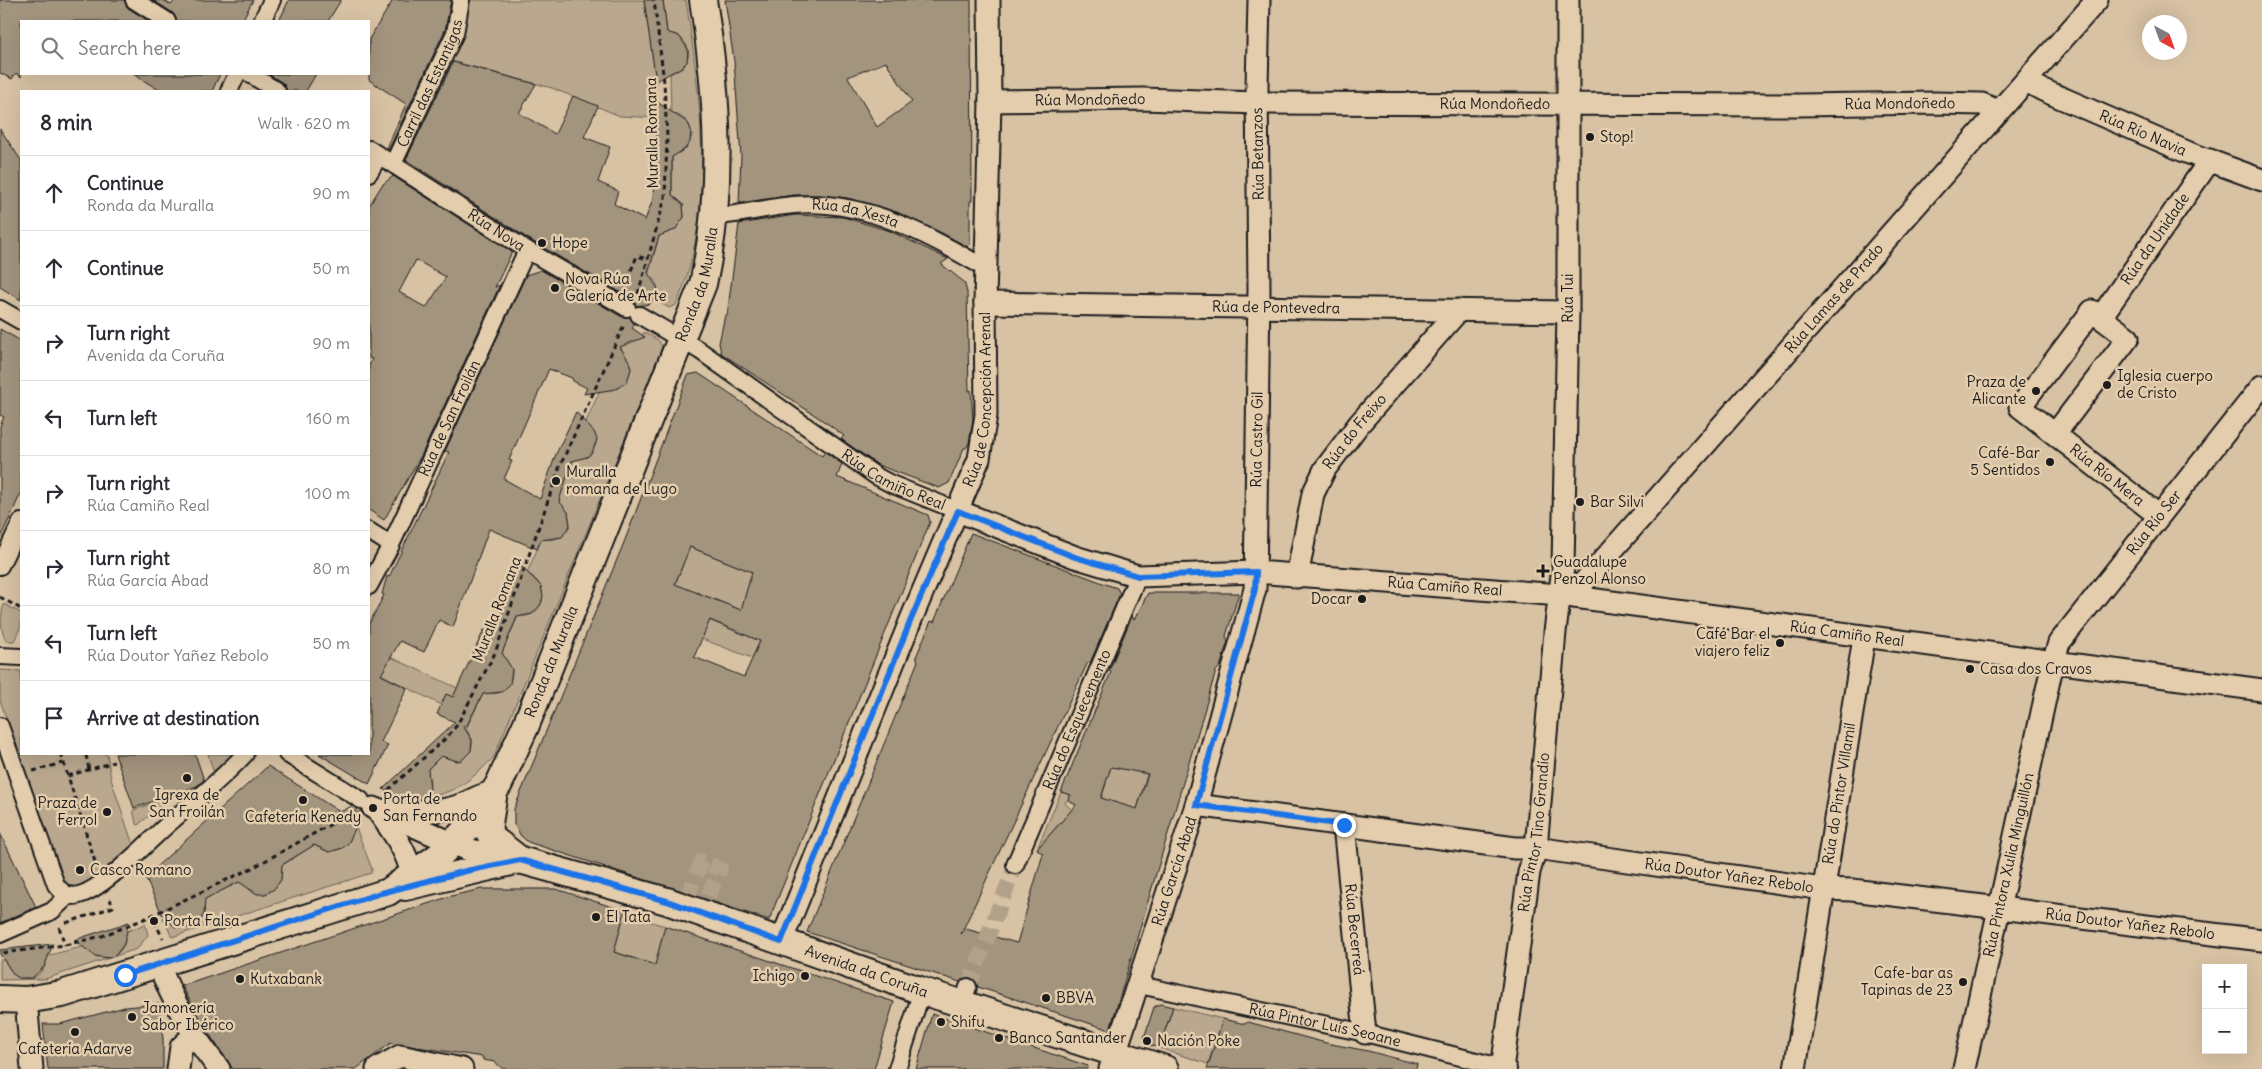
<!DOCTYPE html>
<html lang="en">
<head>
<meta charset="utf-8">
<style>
  body { margin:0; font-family:Delius,sans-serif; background:#f2f2f3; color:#2b2b33 }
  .controls { position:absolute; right:15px; bottom:15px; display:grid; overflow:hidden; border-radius:0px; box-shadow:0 5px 20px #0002 }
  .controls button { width:45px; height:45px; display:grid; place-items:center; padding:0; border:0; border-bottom:1px solid #e1e1e2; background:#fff; color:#2b2b33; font:25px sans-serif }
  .compass { position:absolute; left:2142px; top:15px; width:45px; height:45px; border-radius:50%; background:#fff; box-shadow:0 5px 20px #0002; rotate:139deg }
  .stop { position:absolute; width:15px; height:15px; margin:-11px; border:4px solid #1a73e8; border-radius:50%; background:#fff }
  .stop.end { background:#1a73e8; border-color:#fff; box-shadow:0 1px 5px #0008 }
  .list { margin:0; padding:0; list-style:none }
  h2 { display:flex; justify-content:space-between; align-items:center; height:65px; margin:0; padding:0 20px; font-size:21px }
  h2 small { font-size:16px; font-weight:400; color:#7c7c81 }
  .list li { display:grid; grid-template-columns:32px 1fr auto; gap:15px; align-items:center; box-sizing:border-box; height:75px; padding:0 20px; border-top:1px solid #e1e1e2 }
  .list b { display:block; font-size:19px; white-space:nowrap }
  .list p { margin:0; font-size:16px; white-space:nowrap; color:#7c7c81 }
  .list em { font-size:16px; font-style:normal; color:#7c7c81 }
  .icon { flex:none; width:28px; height:28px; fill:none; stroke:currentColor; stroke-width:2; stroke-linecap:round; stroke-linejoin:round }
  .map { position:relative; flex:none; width:2262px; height:1069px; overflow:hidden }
  .search { position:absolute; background:#fff; box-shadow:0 5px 20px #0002; left:20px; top:20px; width:350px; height:55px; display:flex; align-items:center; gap:12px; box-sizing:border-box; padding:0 18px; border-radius:0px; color:#7c7c81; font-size:19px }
  .panel { position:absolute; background:#fff; box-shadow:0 5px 20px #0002; left:20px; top:90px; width:350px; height:665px; border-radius:0px }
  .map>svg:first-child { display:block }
  .green { fill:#b9a78e; stroke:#6a6255 }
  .building { fill:#a3947e; stroke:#1c1c1c; fill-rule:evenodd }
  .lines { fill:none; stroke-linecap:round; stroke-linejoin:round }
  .pedestrian-tunnel { stroke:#b2a189; stroke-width:16; stroke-dasharray:16 8; stroke-linecap:butt }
  .pedestrian-casing { stroke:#1c1c1c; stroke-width:20 }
  .minor-casing { stroke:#1c1c1c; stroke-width:25 }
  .tertiary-casing { stroke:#1c1c1c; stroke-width:30 }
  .path { stroke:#1c1c1c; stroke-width:3; stroke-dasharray:5 4; stroke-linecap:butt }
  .pedestrian { stroke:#e4cdad; stroke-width:16 }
  .minor { stroke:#e4cdad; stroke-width:21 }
  .tertiary { stroke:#e4cdad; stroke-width:26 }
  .route { stroke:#1a73e8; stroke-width:6 }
  .poi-dot { fill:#1c1c1c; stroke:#e4cdad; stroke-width:2 }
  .labels { text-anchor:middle; stroke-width:5; stroke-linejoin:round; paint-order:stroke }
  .street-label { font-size:15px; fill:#1c1c1c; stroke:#e4cdad }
  .poi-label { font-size:15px; fill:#1c1c1c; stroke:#e4cdad; text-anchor:start }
</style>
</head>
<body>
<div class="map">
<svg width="2262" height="1069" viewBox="0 0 2262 1069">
  <rect width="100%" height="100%" fill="#d8c2a4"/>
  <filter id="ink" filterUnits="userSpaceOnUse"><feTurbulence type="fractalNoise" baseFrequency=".02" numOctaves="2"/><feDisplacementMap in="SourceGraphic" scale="10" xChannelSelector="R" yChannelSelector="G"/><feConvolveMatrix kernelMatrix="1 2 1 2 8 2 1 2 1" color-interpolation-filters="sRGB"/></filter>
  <g filter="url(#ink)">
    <path class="green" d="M467,0H644L655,69L658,118L620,116L552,88L448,60Z
      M663,0H686C700,95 717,215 676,305L669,308L654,299C660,289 658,281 648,275L660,233L675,230L684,217L683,204L672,195V155L685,149L692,136C691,123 684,116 671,113L670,74L682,67L689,55C688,42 680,34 667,33Z
      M644,332L658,340L662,346L660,353L494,757C475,777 454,795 424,797C431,788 432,781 426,771L442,754C455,767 474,757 472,739L466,729L484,692C501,699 513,685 512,669L501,655L518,616C545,620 552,585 527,573L542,538C555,543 564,536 570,525L568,512L558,503L573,459L587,457L595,447L597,439L585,424L601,388C618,389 626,386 631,369L618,350L622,340L643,335Z
      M675,541L752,572L768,621L696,592L688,612L760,641L752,658L702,639L706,628L668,603L683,564Z
      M4,604L21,613V626L14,641H6C0,629 0,617 4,604Z
      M369,647L464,691L453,711L369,668Z
      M0,670L21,671V754H107L111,779L134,848L84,887L71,886L62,880L0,700Z
      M208,754H233L214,773Z
      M1107,763L1147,774L1137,809L1099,805L1106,784Z
      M1061,792L1071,795L1065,803L1072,810L1037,849Z
      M163,800L165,802L138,825L136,823L133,810Z
      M353,820L372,869L371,873L172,937L163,918L167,916L175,926C194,932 209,920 202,900L241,881L251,891L265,894C278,887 283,881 281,866L314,845L329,852L343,848L353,834Z
      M624,914L665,926L653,975L630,957L614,952Z
      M145,924L148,935L137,949L45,979L0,980V960H6C12,987 48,983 46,956L85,946C98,968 129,957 125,932Z
      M1173,1007L1223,1019L1208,1064L1159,1048Z"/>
    <path class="building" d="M0,0H124L128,8L149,21H21V77L16,73L12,79L0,73Z
      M153,0H163L171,5L175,0H253L242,21H177L173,13Z
      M289,0H341L328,21H279Z
      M393,0H451L445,30L389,149L387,148L406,104L369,80V39Z
      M644,0H663L667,32L679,36L688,49L687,62L682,67L656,81Z
      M725,0H971L972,201H970V245L968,247L897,212L847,198L820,195H794L739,203L741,156L734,61ZM886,62L912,102L877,127L848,77Z
      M453,62L536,84L519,113L555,134L573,96L598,106L584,137L610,147L598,182L618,191L614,204L645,220L653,199L657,102L688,123L691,130L690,142L685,149L672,157V195L683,204L684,217L675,230L659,236L648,273L658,289L650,304L636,306L632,299L532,241L406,160Z
      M133,74H220L212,91H161Z
      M268,74H316L306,91H287L283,83Z
      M0,129L21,160V300L0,287Z
      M393,176L512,252L495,287L500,285L421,456L384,520L369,510V366L372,359L369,358V206L382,185ZM416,260L446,277L426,308L399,292Z
      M795,215L843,217L890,231L948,259L941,264L964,282L967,292L969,391L971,390L973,419L969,443L966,448H964L949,483L939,488L878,465L841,439L844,436L828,424L721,353L719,343L725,315L727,316L739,224Z
      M541,270L622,317H630L634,324L632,328L645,337L620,347L629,361L631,369L627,382L616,389L584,394L587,388L573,381L572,378L549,369L509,460L512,461L504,479L540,499L556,454L576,412L594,432L597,439L592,453L587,457L572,461L559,501L568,512L570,525L562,537L541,540L537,549L489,529L453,627L439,620L424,652L400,641L381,675L407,688L381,742L388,745L369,784L319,754H369V624L384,595L382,594L387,576L389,577L449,452L445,451L526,275Z
      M0,329L21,341V493L0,539V426L4,417L0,415Z
      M698,373L822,456L825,452L842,464L837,477L928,515L930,522L769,920L528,842L521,836L514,824V809L625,540L688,375ZM690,547L752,572L741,610L675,584ZM710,620L760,641L744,677L694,657Z
      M971,533L1108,585L1117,588L1120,594L1090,663L1088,662L961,934L966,929L1017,943L1043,854L1037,849L1076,805L1068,800L1071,795L1061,792L1111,672L1109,671L1132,616L1134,620L1148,593H1239L1226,636L1228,641L1220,667L1216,671L1110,1030L978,987L976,981L971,977H966L960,982L807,932L918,661L916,657L931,621L934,622ZM1111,767L1148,774L1137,809L1101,798Z
      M518,563L541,586L543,596L541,604L532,614L517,617L502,653L512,669L510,684L502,692L483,694L466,727L463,726L472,740L471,751L462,760L457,761L441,756L428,769L430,789L421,799L401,798L383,789L455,722L437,714L446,694L453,697L484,630L494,634Z
      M115,754H195L204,780L197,786L134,808Z
      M268,766L340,812L352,806L357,809L353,816L361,810L362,813L349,842L343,848L329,852L314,845L282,865L281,880L273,890L265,894H257L239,882L205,899L204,914L197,925L189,928L175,927L162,914L145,877Z
      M0,833L36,907L0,923Z
      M482,889H556L625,911L614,952L655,965L665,926L894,1002L874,1069H503L495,1062L483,1060V1057L391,1043L356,1069H233L203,1025L182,986L451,896Z
      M129,922L124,944L115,956L109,958L95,956L74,940Z
      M53,944L44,967L32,978H19L14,975L0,954V950Z
      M159,1004L163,1039V1069H48L43,1024H60L125,1007Z
      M1160,1004L1173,1007L1159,1048L1147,1044L1144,1038L1154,1007Z
      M932,1014L1088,1066L1087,1069H916Z
      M1223,1019L1245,1024L1248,1022L1326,1043L1368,1051L1417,1064L1416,1069H1207Z"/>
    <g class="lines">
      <path class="pedestrian-tunnel" d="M687,897L702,861L720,869L705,903
        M968,987L1013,872"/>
      <defs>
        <g id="pedestrian">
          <path d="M134,0L167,21"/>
          <path d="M262,21L272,0"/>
          <path d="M250,74L277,91"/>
          <path d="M229,91L237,74"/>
          <path id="s1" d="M369,149L527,250L627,308"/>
          <path id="s2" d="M393,164L455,33L461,0"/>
          <path d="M369,173L379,156"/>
          <path id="s3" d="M715,216C742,215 767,207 794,205C864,199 926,234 985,268"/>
          <path d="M0,309L21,321"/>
          <path id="s4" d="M639,315L699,350L876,476L891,484L958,511"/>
          <path d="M369,531L391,545"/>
          <path d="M0,566L21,522"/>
          <path id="s5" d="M369,586L391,545L527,250"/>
          <path d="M0,656L21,657"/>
          <path d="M0,726L56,885C62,893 69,898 79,895C103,889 146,844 166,826C192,803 221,780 245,754"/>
          <path d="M287,754L361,800"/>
          <path id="s6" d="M1015,865L1138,576"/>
          <path d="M0,934L52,911L68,896"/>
          <path id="s7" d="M1139,985L1365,1033L1508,1069"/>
          <path d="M967,990L968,987"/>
          <path d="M897,1069L922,991"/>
        </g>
        <g id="minor">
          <path id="s8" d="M2026,81L2043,90L2189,153L2262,180"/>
          <path id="s9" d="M990,101L1143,99L1257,103L1799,105L1936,103L1982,104L1998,111"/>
          <path id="s10" d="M985,303L1568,312"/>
          <path id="s11" d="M2101,317L2210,160"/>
          <path id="s12" d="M2055,434L2128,338L2092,311L2020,407C2066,443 2112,479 2158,515"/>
          <path id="s13" d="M958,511L1075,557L1138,576L1256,572L1560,595L2262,690"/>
          <path id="s14" d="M1297,577L1313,494L1325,469L1359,424L1459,310"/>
          <path id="s15" d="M1575,597L1577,590L2097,0"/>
          <path id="s16" d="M1196,805L1515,848H1536L1823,889L1852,890L2262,940"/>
          <path d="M373,808L466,849L518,860"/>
          <path d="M377,810C391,829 408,852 412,876"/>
          <path d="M385,810C409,811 435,814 458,806C471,801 480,794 494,792"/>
          <path id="s17" d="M1344,825L1365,1033"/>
          <path id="s18" d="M781,942L912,617L979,459L986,415L985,303L990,101L989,0"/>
          <path d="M159,964C173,1004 193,1036 219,1069"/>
          <path d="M26,1000L32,1069"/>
          <path d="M178,1069L181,1047L193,1036"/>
          <path d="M377,1069L400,1056L462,1069"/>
          <path id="s19" d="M1110,1069L1196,805L1255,589L1259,289L1257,87L1259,0"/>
          <path id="s20" d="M1502,1069L1529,872L1536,848L1555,632L1563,567L1568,312V0"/>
          <path id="s21" d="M1795,1069L1864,638"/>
          <path id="s22" d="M1964,1069L2053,662L2059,643L2262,386"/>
        </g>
        <g id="tertiary">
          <path id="s23" d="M493,798L488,830L493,839L520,860L667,901L922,991L1165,1069"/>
          <path d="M405,887L520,860"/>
          <path id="s24" d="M0,999L26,1000L62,994L388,892L440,855L476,820L499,784L526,725L703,284C724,190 718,95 703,0"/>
        </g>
      </defs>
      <use href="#pedestrian" class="pedestrian-casing"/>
      <use href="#minor" class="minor-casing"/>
      <use href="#tertiary" class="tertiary-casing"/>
      <path class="path" d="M627,286L625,285L637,256L647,259
        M638,294L665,198L667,137L664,82L654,0
        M0,597L21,609
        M61,754L96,865
        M86,755L89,770
        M33,771L63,763
        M68,776L114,762
        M388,790L447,737L457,725L495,653L560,466L624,325
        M154,921L163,938
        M66,923L113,907L110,899
        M59,927L65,945
        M3,953L65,945L102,936L142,920L254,867L351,813"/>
      <use href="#pedestrian" class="pedestrian"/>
      <use href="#minor" class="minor"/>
      <use href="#tertiary" class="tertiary"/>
    </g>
  </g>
  <g class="lines" filter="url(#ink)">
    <path class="route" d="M125,975L381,893L466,871L520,860L667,901L781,942L912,617L958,511L1075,557L1138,576L1256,572L1255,589L1196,805L1344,825"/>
  </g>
  <g class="poi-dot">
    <circle cx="1590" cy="137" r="5"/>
    <circle cx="542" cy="243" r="5"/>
    <circle cx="555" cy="288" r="5"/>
    <circle cx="2107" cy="385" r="5"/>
    <circle cx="2036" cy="391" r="5"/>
    <circle cx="2050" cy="462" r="5"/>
    <circle cx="556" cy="481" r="5"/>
    <circle cx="1580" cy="502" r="5"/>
    <path d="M1540.5 563.5h5v5h5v5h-5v5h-5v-5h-5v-5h5z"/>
    <circle cx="1362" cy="599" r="5"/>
    <circle cx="1780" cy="643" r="5"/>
    <circle cx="1970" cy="669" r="5"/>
    <circle cx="187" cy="778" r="5"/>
    <circle cx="303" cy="800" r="5"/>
    <circle cx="373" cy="808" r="5"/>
    <circle cx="107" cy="812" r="5"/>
    <circle cx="80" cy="870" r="5"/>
    <circle cx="596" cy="917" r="5"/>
    <circle cx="154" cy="921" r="5"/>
    <circle cx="805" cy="976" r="5"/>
    <circle cx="240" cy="979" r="5"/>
    <circle cx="1963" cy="982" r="5"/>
    <circle cx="1046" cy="998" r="5"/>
    <circle cx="132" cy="1017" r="5"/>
    <circle cx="941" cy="1022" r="5"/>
    <circle cx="75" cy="1032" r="5"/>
    <circle cx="999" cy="1038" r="5"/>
    <circle cx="1147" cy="1041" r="5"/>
  </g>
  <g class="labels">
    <g class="street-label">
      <text dy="5" stroke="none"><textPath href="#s2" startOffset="89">Carril das Estantigas</textPath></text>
      <text dy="5" stroke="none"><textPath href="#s9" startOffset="100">Rúa Mondoñedo</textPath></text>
      <text dy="5" stroke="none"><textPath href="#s9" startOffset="505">Rúa Mondoñedo</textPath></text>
      <text dy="5" stroke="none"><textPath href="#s9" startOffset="910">Rúa Mondoñedo</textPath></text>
      <text transform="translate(652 133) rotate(-91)" y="5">Muralla Romana</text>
      <text dy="5" stroke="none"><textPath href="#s8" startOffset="128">Rúa Río Navia</textPath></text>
      <text transform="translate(1258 154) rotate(-91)" y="5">Rúa Betanzos</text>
      <text dy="5" stroke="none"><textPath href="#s3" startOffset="142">Rúa da Xesta</textPath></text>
      <text dy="5" stroke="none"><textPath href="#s1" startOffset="151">Rúa Nova</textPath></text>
      <text dy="5" stroke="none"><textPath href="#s11" startOffset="95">Rúa da Unidade</textPath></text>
      <text dy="5" stroke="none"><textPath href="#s24" startOffset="1099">Ronda da Muralla</textPath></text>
      <text dy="5" stroke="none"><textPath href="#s20" startOffset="775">Rúa Tui</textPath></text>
      <text dy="5" stroke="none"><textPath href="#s15" startOffset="396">Rúa Lamas de Prado</textPath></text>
      <text dy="5" stroke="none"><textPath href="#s10" startOffset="291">Rúa de Pontevedra</textPath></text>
      <text dy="5" stroke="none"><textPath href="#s18" startOffset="581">Rúa de Concepción Arenal</textPath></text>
      <text dy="5" stroke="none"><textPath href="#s5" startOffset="186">Rúa de San Froilán</textPath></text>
      <text dy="5" stroke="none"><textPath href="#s14" startOffset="160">Rúa do Freixo</textPath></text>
      <text dy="5" stroke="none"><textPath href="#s19" startOffset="651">Rúa Castro Gil</textPath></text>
      <text dy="5" stroke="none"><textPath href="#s12" startOffset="396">Rúa Río Mera</textPath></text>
      <text dy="5" stroke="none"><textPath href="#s4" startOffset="304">Rúa Camiño Real</textPath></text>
      <text dy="5" stroke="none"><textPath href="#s22" startOffset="590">Rúa Río Ser</textPath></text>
      <text dy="5" stroke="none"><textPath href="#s13" startOffset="499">Rúa Camiño Real</textPath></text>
      <text transform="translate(497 609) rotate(-69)" y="5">Muralla Romana</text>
      <text dy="5" stroke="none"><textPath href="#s13" startOffset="904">Rúa Camiño Real</textPath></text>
      <text dy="5" stroke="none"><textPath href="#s24" startOffset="694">Ronda da Muralla</textPath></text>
      <text dy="5" stroke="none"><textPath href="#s6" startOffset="158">Rúa do Esquecemento</textPath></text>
      <text dy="5" stroke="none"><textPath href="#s21" startOffset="279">Rúa do Pintor Villamil</textPath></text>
      <text dy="5" stroke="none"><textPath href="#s20" startOffset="239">Rúa Pintor Tino Grandío</textPath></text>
      <text dy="5" stroke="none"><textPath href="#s22" startOffset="209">Rúa Pintora Xulia Minguillón</textPath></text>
      <text dy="5" stroke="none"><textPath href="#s19" startOffset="208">Rúa García Abad</textPath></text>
      <text dy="5" stroke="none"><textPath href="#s16" startOffset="538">Rúa Doutor Yañez Rebolo</textPath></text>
      <text dy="5" stroke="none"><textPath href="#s16" startOffset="942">Rúa Doutor Yañez Rebolo</textPath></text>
      <text dy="5" stroke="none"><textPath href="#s17" startOffset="105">Rúa Becerreá</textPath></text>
      <text dy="5" stroke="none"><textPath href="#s23" startOffset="441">Avenida da Coruña</textPath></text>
      <text dy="5" stroke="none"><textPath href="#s7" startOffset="190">Rúa Pintor Luís Seoane</textPath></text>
    </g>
    <g class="poi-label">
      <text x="1600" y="142">Stop!</text>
      <text x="552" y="248">Hope</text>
      <text x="565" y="284">Nova Rúa<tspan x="565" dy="17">Galería de Arte</tspan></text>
      <text x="2117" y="381">Iglesia cuerpo<tspan x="2117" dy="17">de Cristo</tspan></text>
      <text x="2026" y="387" text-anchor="end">Praza de<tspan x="2026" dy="17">Alicante</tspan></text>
      <text x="2040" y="458" text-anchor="end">Café-Bar<tspan x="2040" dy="17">5 Sentidos</tspan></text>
      <text x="566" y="477">Muralla<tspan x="566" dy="17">romana de Lugo</tspan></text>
      <text x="1590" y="507">Bar Silvi</text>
      <text x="1553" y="567">Guadalupe<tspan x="1553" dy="17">Penzol Alonso</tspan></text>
      <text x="1352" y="604" text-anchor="end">Docar</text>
      <text x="1770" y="639" text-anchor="end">Café Bar el<tspan x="1770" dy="17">viajero feliz</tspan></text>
      <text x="1980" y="674">Casa dos Cravos</text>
      <text x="187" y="800" text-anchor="middle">Igrexa de<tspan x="187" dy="17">San Froilán</tspan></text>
      <text x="383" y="804">Porta de<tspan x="383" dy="17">San Fernando</tspan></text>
      <text x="97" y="808" text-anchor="end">Praza de<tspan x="97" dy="17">Ferrol</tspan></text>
      <text x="303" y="822" text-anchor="middle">Cafetería Kenedy</text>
      <text x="90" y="875">Casco Romano</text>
      <text x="606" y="922">El Tata</text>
      <text x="164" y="926">Porta Falsa</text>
      <text x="1953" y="978" text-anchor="end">Cafe-bar as<tspan x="1953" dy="17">Tapinas de 23</tspan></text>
      <text x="795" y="981" text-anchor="end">Ichigo</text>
      <text x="250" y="984">Kutxabank</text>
      <text x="1056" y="1003">BBVA</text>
      <text x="142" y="1013">Jamonería<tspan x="142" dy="17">Sabor Ibérico</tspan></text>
      <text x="951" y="1027">Shifu</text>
      <text x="1009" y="1043">Banco Santander</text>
      <text x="1157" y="1046">Nación Poke</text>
      <text x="75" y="1054" text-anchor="middle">Cafetería Adarve</text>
    </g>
  </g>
</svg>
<div class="controls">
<button>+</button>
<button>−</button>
</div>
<svg class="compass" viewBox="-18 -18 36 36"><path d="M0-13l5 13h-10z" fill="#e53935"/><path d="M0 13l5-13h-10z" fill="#7c7c81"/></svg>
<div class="stop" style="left:125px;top:975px"></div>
<div class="stop end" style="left:1344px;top:825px"></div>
<div class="search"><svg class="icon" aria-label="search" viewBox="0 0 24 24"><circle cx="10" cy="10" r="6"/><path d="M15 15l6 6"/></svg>Search here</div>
<section class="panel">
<h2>8 min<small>Walk · 620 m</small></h2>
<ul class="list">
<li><svg class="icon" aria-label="ahead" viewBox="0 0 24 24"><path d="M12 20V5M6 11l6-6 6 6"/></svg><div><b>Continue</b><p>Ronda da Muralla</p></div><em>90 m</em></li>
<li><svg class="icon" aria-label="ahead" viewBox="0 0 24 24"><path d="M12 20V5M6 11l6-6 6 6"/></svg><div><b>Continue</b></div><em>50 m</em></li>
<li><svg class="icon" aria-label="right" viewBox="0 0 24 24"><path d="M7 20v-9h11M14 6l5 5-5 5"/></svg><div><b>Turn right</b><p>Avenida da Coruña</p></div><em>90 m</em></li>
<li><svg class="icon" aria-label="left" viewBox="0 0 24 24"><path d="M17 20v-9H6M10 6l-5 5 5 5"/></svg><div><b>Turn left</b></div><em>160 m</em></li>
<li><svg class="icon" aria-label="right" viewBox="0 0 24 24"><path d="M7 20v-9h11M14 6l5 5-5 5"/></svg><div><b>Turn right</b><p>Rúa Camiño Real</p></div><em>100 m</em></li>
<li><svg class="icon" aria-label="right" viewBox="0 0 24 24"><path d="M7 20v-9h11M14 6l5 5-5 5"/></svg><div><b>Turn right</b><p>Rúa García Abad</p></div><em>80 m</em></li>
<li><svg class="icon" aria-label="left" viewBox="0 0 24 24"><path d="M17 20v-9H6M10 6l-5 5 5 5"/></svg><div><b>Turn left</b><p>Rúa Doutor Yañez Rebolo</p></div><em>50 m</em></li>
<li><svg class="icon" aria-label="arrive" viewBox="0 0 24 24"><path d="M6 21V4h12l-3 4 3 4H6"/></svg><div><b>Arrive at destination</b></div></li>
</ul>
</section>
</div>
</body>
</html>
